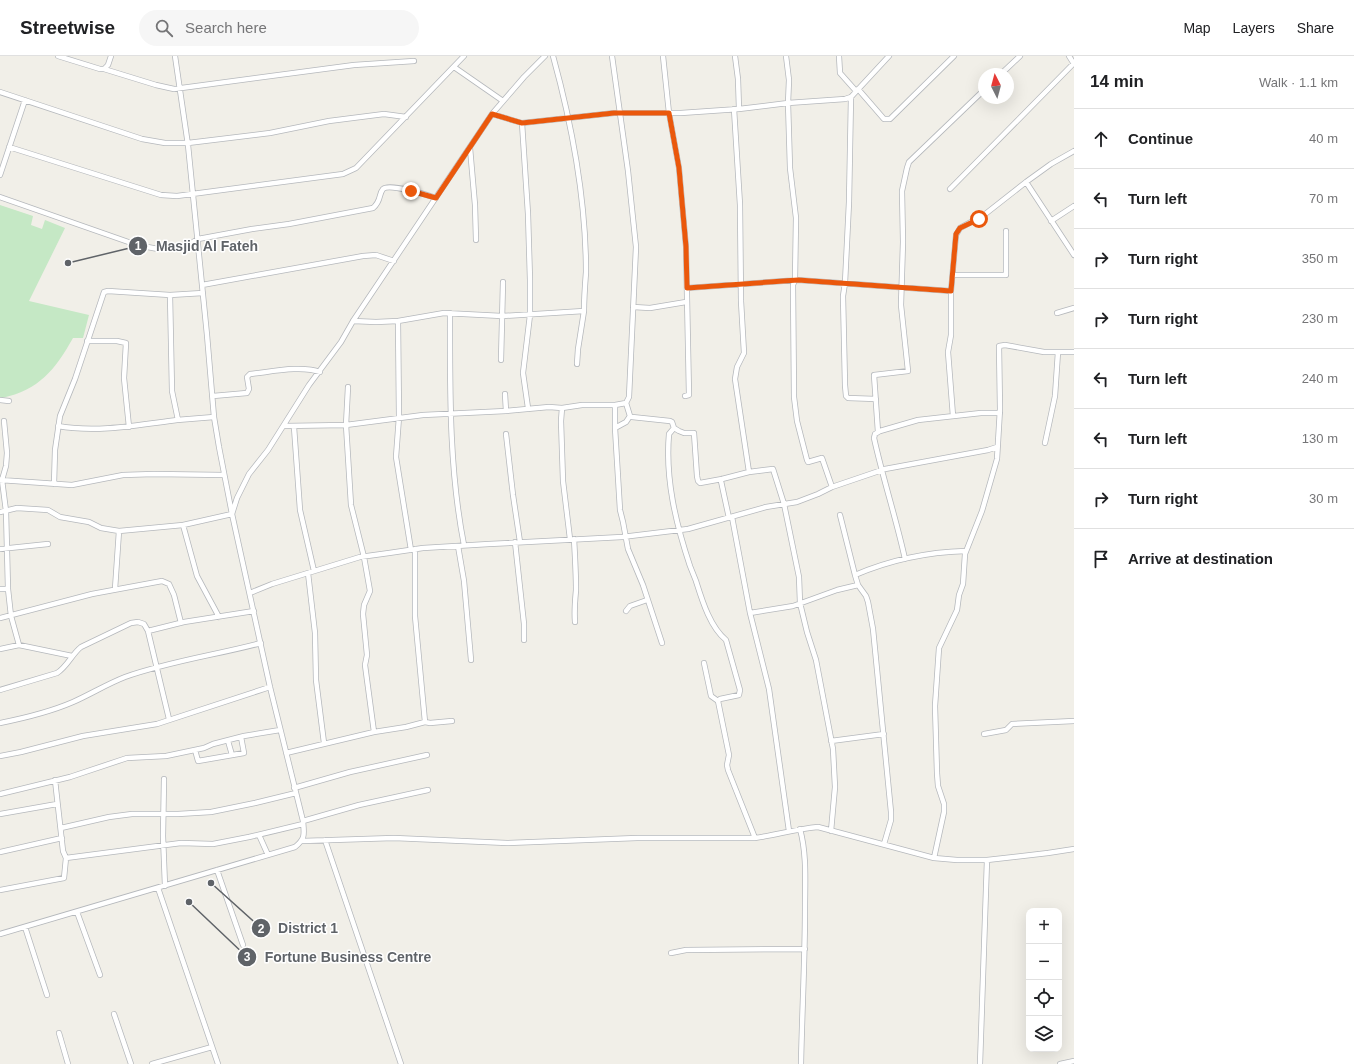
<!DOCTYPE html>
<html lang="en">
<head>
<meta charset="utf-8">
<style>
  body { margin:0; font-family:Arial,sans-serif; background:#f6f6f6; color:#202124 }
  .controls { position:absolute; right:12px; bottom:12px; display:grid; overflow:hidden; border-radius:8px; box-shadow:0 4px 16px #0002 }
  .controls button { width:36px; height:36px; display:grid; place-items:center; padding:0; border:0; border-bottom:1px solid #e0e0e0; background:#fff; color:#202124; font:20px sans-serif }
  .compass { position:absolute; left:978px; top:12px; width:36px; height:36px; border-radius:50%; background:#fff; box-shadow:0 4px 16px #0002; rotate:354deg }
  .stop { position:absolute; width:12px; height:12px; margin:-9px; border:3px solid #ea580c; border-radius:50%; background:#fff }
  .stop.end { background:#ea580c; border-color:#fff; box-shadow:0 1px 4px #0008 }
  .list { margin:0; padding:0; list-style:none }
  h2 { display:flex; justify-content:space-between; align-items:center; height:52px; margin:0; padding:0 16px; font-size:17px }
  h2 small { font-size:13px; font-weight:400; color:#757577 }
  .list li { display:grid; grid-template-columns:26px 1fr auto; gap:12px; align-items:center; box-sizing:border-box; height:60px; padding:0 16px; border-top:1px solid #e0e0e0 }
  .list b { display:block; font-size:15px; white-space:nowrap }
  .list em { font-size:13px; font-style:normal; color:#757577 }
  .icon { flex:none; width:22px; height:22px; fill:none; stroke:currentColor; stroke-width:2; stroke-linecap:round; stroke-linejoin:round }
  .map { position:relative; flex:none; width:1074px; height:1008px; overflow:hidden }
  header { display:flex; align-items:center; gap:24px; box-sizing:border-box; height:56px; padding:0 20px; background:#fff; border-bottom:1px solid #e0e0e0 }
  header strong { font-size:19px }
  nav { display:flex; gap:22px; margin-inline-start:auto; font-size:14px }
  .search { width:280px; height:36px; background:#f6f6f6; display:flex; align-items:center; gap:10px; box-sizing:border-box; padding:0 14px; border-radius:22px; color:#757577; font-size:15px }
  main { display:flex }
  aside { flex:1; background:#fff }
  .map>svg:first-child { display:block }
  .green { fill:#c5e8c5 }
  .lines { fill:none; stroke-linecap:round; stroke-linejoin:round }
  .minor-casing { stroke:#b5b8bc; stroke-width:6 }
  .minor { stroke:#fff; stroke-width:4.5 }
  .route { stroke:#ea580c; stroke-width:5 }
  .leader { fill:none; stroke:#5f6368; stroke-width:1.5 }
  .callout-dot { fill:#5f6368; stroke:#fff; stroke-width:1.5 }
  .mark-label { font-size:12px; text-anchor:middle; font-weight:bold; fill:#fff }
  .callout-label { font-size:14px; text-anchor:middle; font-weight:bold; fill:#5f6368; stroke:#fff; stroke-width:3; stroke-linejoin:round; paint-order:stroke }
</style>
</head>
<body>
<header>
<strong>Streetwise</strong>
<div class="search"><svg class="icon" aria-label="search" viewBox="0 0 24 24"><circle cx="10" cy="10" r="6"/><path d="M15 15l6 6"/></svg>Search here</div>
<nav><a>Map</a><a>Layers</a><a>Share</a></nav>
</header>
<main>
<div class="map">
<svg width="1074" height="1008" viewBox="0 0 1074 1008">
  <rect width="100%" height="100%" fill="#f1efe8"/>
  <path class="green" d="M0,149L33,160L31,169L42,173L45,164L65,172L29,245L89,259L83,282H73C55,314 39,334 2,342H0Z"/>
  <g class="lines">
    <defs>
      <path id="minor" d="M58,0L100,13H104L108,9L111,0
        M612,0L628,115L636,191L629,341L626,347L630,360L632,361L670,365L672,366L674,372L679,375L684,377H694L697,420L698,425L700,427L722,423L749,416L735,323L737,311L744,297L741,245L740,149L734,53
        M663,0L669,57L679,112L686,191L689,339L685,340
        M735,0L738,23L739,53
        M786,0L789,24L788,47L790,112L796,162L795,224L793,229L794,341L797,365L807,404L808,406L822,402L832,431
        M839,0L840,17L856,35
        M1069,0L1074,8
        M454,11L503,45
        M104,13L156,29L174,33L354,9L414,5
        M1001,18L1020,0
        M858,33L884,63H890L954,0
        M0,36L142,83L165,87H188L270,77L329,65L384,58L406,61
        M851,41L849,146L845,227L843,240L845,329L846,340L848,342L876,343
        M492,58L522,67L614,57H681L739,53L788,47L845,43L851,41L889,0
        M522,67L528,158L530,224V259L523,317L528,352
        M9,91L161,139L177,140L343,118L356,112L464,0
        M470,92L475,149L476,184
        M0,119L25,44
        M1026,126L1074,199
        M950,133L1074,7
        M0,141L137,189L158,193L176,192L188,189L198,183L252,173L289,168L373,152C382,144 378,139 383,133C389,127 427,139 436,142
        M1051,165L1074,150
        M953,219H1006V175
        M202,229L363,200L376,199L394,205
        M687,232L798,224L951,235
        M170,239L172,335L178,364
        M633,251L650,252L686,246
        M450,257C450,335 449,413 464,489
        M1057,257L1074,252
        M353,265L376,266L398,265L444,257L502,260L584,255C584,242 585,229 586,216C586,143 572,69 553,0
        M398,265L399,361L396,401L411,494
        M87,285H117L126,287L124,322L129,371
        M501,304L503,226
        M577,308L578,293L584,255
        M348,331L346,369L351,449L364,501L370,535L364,549L363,558L367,599L365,609L374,676
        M505,338L506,355
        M213,340L247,337L249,333L247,321L250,318C270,316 301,309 320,316
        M0,344L9,345
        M562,352L561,365L563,425L570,483
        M630,360L626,366L615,372L620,454L623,466L628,493L643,529L662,587
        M953,360L948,296L951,279V235L956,179L960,172L984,159L1026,126L1051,108L1074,95
        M4,365L7,397L6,410L2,424L6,455L8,533L11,560L19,589
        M58,370C97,377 138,369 177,364C189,363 202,362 214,361
        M284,370L346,369L423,359L506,355L549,351L562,352L582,349H615L626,347
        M294,371L300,454L314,515
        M615,372V349
        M674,372L669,378C665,423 676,468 690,510C692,515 694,520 696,525C702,544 710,571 726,584L740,634L739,639L720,643L718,645L729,699L727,709L728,714L755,782
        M878,376L874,319L908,315L901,249L903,186L902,135L907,112L909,106L984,34
        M506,378L513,439L520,486
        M1045,387L1055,340L1058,296
        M749,416L773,413L784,448L799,521L800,547L807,576L816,604L833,693L835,731L831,775
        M722,423L721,425L729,462
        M0,424L72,429L123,419L154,418L224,419
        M54,428L55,394L60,360L75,323L104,236L108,235L170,239L203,237
        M0,456L17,452L48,454L60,461L89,466L101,472L119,475L183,469L232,458L237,442L249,418L268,394L309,329L341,286L353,265L492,58L524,21L545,0
        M840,459L855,519
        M732,461L750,557L769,633L789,775
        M183,469L197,520L219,561
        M574,483C575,500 576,517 576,534C575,545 574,555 575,566
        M515,486L524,568V584
        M458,490L464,525L471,604
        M0,493L48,488
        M415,493V560L425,666
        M905,503C896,462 883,423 874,382L875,378L880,375L918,364L981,357H1000
        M308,517L315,577L316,624L324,687
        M0,533H8
        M115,533L119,475
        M250,537L272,528L360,501L389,497L423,492L489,488L622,481L688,473L766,451L797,446L818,438L832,431L885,413L988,394L997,391
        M626,555L630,550L647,544
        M750,557L793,550L837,534L858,529
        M0,562L92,538L162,525L169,528L174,539L181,567
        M148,575L169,663
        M0,593L19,589L72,600
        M704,607L711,640L718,645
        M0,634L57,617C67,611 72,598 81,591L131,567L138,566L144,568L148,575L184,566L254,555
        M0,667C25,662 50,656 73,646C91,638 107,628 125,621C170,605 216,599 261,587
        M984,678L1006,674L1012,668L1074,665
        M228,685L232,699
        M831,685L884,678
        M195,694L198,705L244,697L241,681
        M286,697L374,676L406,671L425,666L430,667L452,665
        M0,700L21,696L83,680L157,668L270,631
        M164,723L163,780L165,830
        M294,732L350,716L427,699
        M0,738L70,721L127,702L166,700L204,692L213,688L244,680L280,674
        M0,758L57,748
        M303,765L359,749L428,734
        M61,772L109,761L132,758H178L211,756L255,747L296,737
        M800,773C807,799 805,825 805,852C805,904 802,956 801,1008
        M259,779L268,799
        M325,784L401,1008
        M302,785L394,782L507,787L637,782H755C776,779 796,773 818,771L934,802L957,804H987L1048,797L1074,793
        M884,788L891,764V756L873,573L868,546L866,540L858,529L855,519C890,504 929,496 966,495
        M0,796L62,782
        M66,802L181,787L213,788L249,781L303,768
        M934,802L944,756V748L938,730L937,717L935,650L939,592L957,554L959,539L963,528L965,498L982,455L997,403L1000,353L999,290L1005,289L1044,296H1074
        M217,814L243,889
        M158,832L218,1008
        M0,834L64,822L66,802L63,795L55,724
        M77,856L100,919
        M25,871L47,939
        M0,878L295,791C306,782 304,778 303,765L270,631L232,458L219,391L214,361L207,279L188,89L175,0
        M671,897L686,894L805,893
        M114,958L131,1008
        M59,977L68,1008
        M152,1008L212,991
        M980,1008L987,804
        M1060,1008L1074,1005"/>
    </defs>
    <use href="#minor" class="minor-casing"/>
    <use href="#minor" class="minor"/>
  </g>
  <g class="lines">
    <path class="route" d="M411,135L436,142L492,58L522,67L614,57H669L679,112L686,191L687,232L798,224L951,235L956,178L960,172L979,163"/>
  </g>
  <path class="leader" d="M68 207L138 190M211 827L261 872M189 846L247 901"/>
  <g class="callout-dot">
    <circle cx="68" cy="207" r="4"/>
    <circle cx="211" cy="827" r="4"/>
    <circle cx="189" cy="846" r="4"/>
    <circle cx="138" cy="190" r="10"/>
    <circle cx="261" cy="872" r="10"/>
    <circle cx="247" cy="901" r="10"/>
  </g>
  <g class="mark-label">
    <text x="138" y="194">1</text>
    <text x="261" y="877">2</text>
    <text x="247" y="905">3</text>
  </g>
  <g class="callout-label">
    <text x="207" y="195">Masjid Al Fateh</text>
    <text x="308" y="877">District 1</text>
    <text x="348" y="906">Fortune Business Centre</text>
  </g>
</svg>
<div class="controls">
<button>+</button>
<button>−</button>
<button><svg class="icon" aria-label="locate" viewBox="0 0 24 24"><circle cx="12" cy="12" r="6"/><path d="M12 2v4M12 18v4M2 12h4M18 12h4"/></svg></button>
<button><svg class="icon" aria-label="layers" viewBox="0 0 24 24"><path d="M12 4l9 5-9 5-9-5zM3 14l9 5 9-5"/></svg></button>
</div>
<svg class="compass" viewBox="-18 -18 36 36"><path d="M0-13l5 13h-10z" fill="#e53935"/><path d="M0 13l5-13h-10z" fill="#757577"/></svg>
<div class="stop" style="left:979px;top:163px"></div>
<div class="stop end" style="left:411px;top:135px"></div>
</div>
<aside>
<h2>14 min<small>Walk · 1.1 km</small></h2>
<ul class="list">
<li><svg class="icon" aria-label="ahead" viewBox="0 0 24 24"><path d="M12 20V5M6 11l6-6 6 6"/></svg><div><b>Continue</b></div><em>40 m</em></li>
<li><svg class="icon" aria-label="left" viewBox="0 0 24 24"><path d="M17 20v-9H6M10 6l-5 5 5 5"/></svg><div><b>Turn left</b></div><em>70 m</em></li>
<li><svg class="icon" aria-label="right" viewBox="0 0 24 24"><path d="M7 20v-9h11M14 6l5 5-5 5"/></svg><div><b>Turn right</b></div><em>350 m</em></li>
<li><svg class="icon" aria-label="right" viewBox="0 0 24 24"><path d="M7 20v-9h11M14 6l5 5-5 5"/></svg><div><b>Turn right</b></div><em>230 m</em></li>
<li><svg class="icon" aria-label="left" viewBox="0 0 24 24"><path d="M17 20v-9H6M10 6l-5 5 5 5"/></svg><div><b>Turn left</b></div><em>240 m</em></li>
<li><svg class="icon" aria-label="left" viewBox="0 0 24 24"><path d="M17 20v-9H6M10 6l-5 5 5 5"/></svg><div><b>Turn left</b></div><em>130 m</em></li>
<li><svg class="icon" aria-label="right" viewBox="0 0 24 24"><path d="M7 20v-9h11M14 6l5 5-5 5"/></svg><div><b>Turn right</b></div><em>30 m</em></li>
<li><svg class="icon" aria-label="arrive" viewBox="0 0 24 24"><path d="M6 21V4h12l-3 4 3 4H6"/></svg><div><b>Arrive at destination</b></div></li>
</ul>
</aside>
</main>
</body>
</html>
